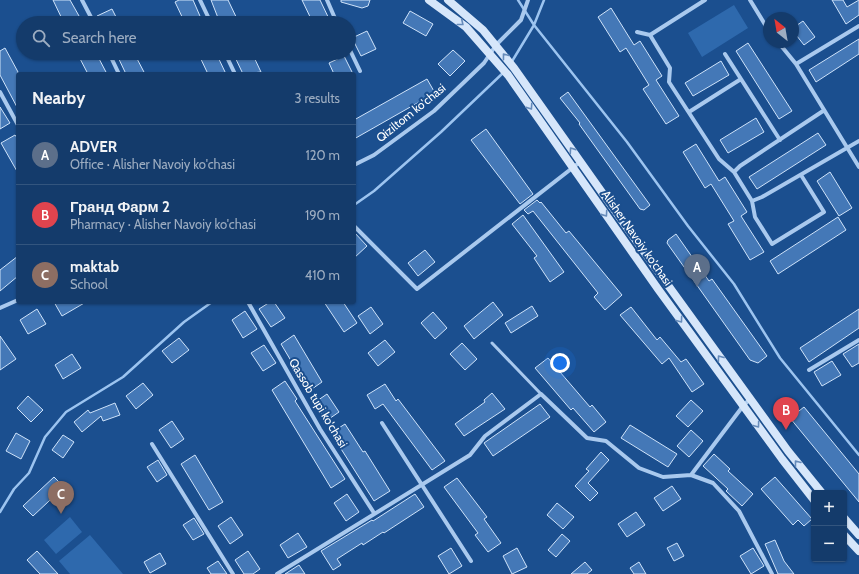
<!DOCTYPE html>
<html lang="en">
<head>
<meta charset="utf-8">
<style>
  body { margin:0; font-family:Cabin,sans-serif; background:#1d4271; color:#f1f3f6 }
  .controls { position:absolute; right:12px; bottom:12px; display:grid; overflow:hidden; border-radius:4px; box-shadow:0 1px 3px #0004 }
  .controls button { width:36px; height:36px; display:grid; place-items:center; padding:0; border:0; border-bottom:1px solid #33557e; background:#143b6b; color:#f1f3f6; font:20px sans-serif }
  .compass { position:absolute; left:763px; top:12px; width:36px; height:36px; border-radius:50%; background:#143b6b; box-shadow:0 1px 3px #0004; rotate:329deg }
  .you { position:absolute; left:560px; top:363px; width:14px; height:14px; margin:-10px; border:3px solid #fff; border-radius:50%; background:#1a73e8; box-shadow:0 0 0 6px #1a73e833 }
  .badge { display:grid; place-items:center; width:26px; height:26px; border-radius:50%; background:#ffd166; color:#fff; font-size:13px; font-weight:700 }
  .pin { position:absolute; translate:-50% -33px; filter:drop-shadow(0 1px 2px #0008) }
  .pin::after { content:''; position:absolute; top:21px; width:14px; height:12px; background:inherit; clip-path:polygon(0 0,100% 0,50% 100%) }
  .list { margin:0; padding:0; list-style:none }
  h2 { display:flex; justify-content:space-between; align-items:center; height:52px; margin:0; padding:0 16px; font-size:17px }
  h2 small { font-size:13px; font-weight:400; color:#9dadc1 }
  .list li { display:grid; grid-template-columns:26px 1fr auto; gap:12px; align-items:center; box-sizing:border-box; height:60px; padding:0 16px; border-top:1px solid #33557e }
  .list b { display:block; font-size:15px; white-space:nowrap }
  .list p { margin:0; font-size:13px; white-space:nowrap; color:#9dadc1 }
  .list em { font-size:13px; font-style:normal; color:#9dadc1 }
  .icon { flex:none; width:22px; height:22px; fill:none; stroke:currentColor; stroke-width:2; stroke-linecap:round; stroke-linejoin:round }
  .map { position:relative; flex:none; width:859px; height:574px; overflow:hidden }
  .search { position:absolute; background:#143b6b; box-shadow:0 1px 3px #0004; left:16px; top:16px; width:340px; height:44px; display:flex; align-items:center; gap:10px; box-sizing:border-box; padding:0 14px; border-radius:22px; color:#9dadc1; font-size:15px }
  .panel { position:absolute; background:#143b6b; box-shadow:0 1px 3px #0004; left:16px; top:72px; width:340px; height:232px; border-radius:4px }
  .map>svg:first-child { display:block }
  .green { fill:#2e69ad }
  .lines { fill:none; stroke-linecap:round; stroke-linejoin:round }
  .stream { stroke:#9cc4f0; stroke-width:2.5 }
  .building { fill:#4478b7; stroke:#cfe3fa }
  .service { stroke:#a9c9ee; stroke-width:3 }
  .minor { stroke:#a9c9ee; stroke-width:4 }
  .secondary { stroke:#d6e6fa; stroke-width:8 }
  .oneway { stroke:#668bba }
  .labels { text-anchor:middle; stroke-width:4; stroke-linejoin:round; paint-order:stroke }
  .street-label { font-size:12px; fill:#fff; stroke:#1b4f8f }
</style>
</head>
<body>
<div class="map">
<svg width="859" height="574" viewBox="0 0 859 574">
  <rect width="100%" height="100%" fill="#1b4f8f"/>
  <path class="green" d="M734,5L748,28L702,57L688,33Z
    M70,517L82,532L56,554L44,540Z
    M90,535L123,574H70L59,561Z"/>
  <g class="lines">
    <path class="stream" d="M518,0L534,25L627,142L688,226L734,284L780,358L859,455
      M511,63L534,25L544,0
      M354,205L374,191L441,132L504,72
      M0,512L14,489L29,473L45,437L66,412L123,377L184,322L212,302"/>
  </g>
  <path class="building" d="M53,0H70L83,23H64Z
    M179,0H193L203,23H185L175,2Z
    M211,0H228L239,23H220Z
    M302,0H320L331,23H313Z
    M341,0H370L368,6L362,8L341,2Z
    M832,0H843L847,7L859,0V15L846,24Z
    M611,8L634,45L640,41L662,76L656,80L679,116L666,124L643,89L649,85L626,48L620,52L598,17Z
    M112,9L119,23H100L97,16Z
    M410,11L433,24L426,36L403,23Z
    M803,21L815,37L804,45L793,31V28Z
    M367,31L376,49L361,56L352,38Z
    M859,39V54L816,82L809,70Z
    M748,43L792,111L779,119L736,51Z
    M5,48L18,72V109L0,75V51Z
    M453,50L465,61L450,76L438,64Z
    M77,53H96L107,74H88Z
    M116,53H134L145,74H126Z
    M198,53H216L226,74H208Z
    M233,53H252L261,72L243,74Z
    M344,56L353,74H334L329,63Z
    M721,61L729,75L693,96L685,83Z
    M427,79L435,93L354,139V120Z
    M568,92L650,205L644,210L640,209L579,124L580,123L560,98Z
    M0,107L10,123L0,129Z
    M756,118L764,132L728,153L720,140Z
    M486,129L533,194L520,204L471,140Z
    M818,133L826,145L757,189L749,177Z
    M15,135L18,139V173L1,143Z
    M696,144L719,181L725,177L747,212L741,216L764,252L750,260L728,224L734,221L711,184L705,188L683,152Z
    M830,172L852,208L839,216L817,181Z
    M537,200L540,203L541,202L566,233L569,231L622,295L605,310L594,297L598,293L533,211L528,214L524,210Z
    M523,215L564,272L550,282L534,258L537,256L512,224Z
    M838,217L846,230L778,274L770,261Z
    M354,232L367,246L354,258Z
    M676,234L709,281L712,279L767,356L758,363L750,360L667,243L668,240Z
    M425,250L435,262L418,276L408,263Z
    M18,256V276L0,291V270Z
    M54,302H86L62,316Z
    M270,302H274L285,318L271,327L259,309Z
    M324,302H343L357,323L344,332Z
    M493,302L503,315L474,339L464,326Z
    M532,306L538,316L511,333L505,323Z
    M371,307L383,324L370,334L358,316Z
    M631,307L657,340L660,337L681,362L686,359L704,384L692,392L669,358L662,364L620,315Z
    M37,309L46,324L28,334L20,320Z
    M859,309V328L809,362L800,348Z
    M245,311L257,329L243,338L232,320Z
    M433,312L447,328L435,339L421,323Z
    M294,335L322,382L309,391L281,344Z
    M0,336L16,359L0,370Z
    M179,338L189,350L172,363L162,351Z
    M385,340L395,352L378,366L368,353Z
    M462,343L477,359L465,370L450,354Z
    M859,344V363L852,367L843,354Z
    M264,345L276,363L263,371L251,353Z
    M72,354L81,368L63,379L55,365Z
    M548,358L590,407L592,405L606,422L594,432L573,408L571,410L535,368Z
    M832,361L841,375L822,386L814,372Z
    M285,381L297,399L295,401L345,479L331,488L272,390Z
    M143,383L153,395L136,409L126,396Z
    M385,384L396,401L398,399L445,461L432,470L383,404L375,409L367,395Z
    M492,393L505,409L464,436L455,424L485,402L484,400Z
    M327,394L339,412L326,421L314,403Z
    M28,396L43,410L31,422L17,408Z
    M691,400L703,411L688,427L676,416Z
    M115,403L120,415L103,421L101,416L82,432L74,422L88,410L90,413Z
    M540,404L550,417L493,456L484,443Z
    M804,407L859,474V502L790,418Z
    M172,421L184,439L171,448L159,430Z
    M345,424L363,452L365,451L390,491L374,501L331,433Z
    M630,425L677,454L668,467L621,438Z
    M691,430L703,441L689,457L677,446Z
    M16,433L30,441L21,459L6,451Z
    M63,435L74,442L63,458L52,450Z
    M601,452L609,460L588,483L598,493L590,501L575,486L589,471L586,469Z
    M714,454L730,469L728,471L753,494L742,506L726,491L728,489L703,466Z
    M195,455L223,502L209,510L181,464Z
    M158,460L167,475L157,482L147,467Z
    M54,477L64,487L33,516L23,506Z
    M775,477L812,519L804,526L798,520L793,525L761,489Z
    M457,478L487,517L484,519L501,543L488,552L475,535L478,533L444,487Z
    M672,486L681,499L663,511L654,498Z
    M347,494L359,512L346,521L334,503Z
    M415,494L424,507L384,533L383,532L363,545L362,543L337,559L341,565L333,570L321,551L372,520L373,521Z
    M557,503L574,517L563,529L547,515Z
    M636,512L645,525L627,537L618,524Z
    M231,517L243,535L230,544L218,526Z
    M194,518L204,534L193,540L183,525Z
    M298,533L307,547L288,558L280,545Z
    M562,534L570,541L556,557L548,550Z
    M775,540L784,561L794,574H778L765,544Z
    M677,543L684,556L674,561L667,548Z
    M451,548L462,566L449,574L438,556Z
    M517,548L527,567L512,574L503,556Z
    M753,548L764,566L751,574L740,556Z
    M37,551L58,574H40L27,560Z
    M248,551L260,569L253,574H244L235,560Z
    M160,553L166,564L150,573L144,562Z
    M218,561L227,574H211L207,568Z
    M585,562L592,570L587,574H571Z
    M639,562L646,574H634L630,568Z
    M299,565L305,574H285Z"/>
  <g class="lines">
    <path class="service" d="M492,343L541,394"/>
    <path class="minor" d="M82,0L94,23
      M200,0L211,23
      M327,0L337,23
      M750,0L769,31
      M637,32L650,35L670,68L669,82L719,159L734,172L752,201L755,217L772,244L824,212L801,175
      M650,35L705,0
      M778,42L796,64L859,167
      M349,48L360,71
      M109,53L119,74
      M225,53L235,74
      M725,54L780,140
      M796,64L859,26
      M0,92L18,125
      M689,112L741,79
      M354,165L374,155L434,111L484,63L496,45L521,20L528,0
      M734,172L740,166L823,111
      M752,201L762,197L859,141
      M354,226L417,289L580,162
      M248,302L320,429L374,513
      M0,308L18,300
      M809,370L859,340
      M382,423L471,561
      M152,444L233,574
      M691,475L743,406L750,399
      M277,574L470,455L485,436L541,394L587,438L606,441L639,468L663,477L691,475L713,483L739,511L772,574"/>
    <path class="secondary" d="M429,0L466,27L508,75L658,289L782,459L814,500
      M448,0L483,30L514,68L657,270L788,451L822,493
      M844,518L859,535
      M844,535L859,551"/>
  </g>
  <defs><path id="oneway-chevron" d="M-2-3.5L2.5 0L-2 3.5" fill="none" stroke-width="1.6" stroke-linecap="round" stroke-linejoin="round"/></defs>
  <g class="oneway">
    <use href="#oneway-chevron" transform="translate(461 23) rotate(39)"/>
    <use href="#oneway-chevron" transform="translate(505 56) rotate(-128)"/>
    <use href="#oneway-chevron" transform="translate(530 107) rotate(56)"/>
    <use href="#oneway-chevron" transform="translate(572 150) rotate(-125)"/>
    <use href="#oneway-chevron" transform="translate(605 214) rotate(55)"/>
    <use href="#oneway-chevron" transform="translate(680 320) rotate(54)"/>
    <use href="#oneway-chevron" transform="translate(720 358) rotate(-126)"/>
    <use href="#oneway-chevron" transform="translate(757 425) rotate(54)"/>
    <use href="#oneway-chevron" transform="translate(797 463) rotate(-128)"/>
  </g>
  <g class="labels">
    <g class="street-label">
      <text transform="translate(411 113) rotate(-39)" y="4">Qiziltom ko'chasi</text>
      <text transform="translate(637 238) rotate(55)" y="4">Alisher Navoiy ko'chasi</text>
      <text transform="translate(318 403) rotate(59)" y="4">Qassob tupi ko'chasi</text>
    </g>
  </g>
</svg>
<div class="controls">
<button>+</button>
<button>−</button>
</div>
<svg class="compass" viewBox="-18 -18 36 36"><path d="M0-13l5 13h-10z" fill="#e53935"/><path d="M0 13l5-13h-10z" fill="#9dadc1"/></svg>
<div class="you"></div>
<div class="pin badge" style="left:697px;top:287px;background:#5c6f8a">A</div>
<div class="pin badge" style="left:786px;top:430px;background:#e0444e">B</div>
<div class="pin badge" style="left:61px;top:514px;background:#8d6e63">C</div>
<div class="search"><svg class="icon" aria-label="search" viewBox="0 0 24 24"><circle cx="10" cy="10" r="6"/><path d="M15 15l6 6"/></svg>Search here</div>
<section class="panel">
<h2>Nearby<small>3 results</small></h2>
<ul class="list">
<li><span class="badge" style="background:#5c6f8a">A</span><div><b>ADVER</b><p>Office · Alisher Navoiy ko'chasi</p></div><em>120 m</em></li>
<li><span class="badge" style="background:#e0444e">B</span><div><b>Гранд Фарм 2</b><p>Pharmacy · Alisher Navoiy ko'chasi</p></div><em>190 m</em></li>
<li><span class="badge" style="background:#8d6e63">C</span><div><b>maktab</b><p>School</p></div><em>410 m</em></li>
</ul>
</section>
</div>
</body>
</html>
